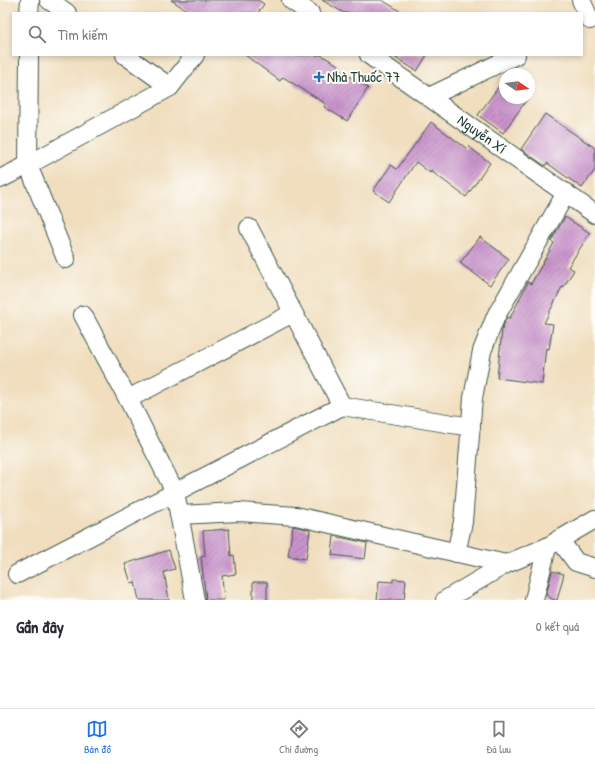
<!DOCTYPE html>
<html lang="vi">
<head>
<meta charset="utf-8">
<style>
  body { margin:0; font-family:"Patrick Hand",sans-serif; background:#f7f7f7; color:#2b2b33 }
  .compass { position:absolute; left:499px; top:68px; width:36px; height:36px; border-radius:50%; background:#fff; box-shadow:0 2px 6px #0003; rotate:103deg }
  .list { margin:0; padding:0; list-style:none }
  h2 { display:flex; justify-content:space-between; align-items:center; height:52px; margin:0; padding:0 16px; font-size:17px }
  h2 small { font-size:13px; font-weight:400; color:#7c7c81 }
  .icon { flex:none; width:22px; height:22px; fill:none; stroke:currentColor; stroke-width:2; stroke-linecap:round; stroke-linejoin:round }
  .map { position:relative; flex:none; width:595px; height:600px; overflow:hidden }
  .search { position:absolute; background:#fff; box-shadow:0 2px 6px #0003; left:12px; right:12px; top:12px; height:44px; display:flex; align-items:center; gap:10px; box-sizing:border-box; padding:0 14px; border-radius:0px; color:#7c7c81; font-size:15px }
  .sheet { height:108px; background:#fff }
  nav { display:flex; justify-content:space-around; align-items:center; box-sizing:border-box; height:56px; border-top:1px solid #e1e1e2; background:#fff; font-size:11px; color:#7c7c81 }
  nav a { display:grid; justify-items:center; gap:2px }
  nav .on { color:#1a73e8 }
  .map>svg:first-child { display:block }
  .building { fill:url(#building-hatch) }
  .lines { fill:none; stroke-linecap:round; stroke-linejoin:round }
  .minor-casing { stroke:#3e5549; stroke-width:20 }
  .minor { stroke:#fff; stroke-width:18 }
  .poi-dot { fill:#1f6fb2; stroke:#fdfcf7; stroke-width:1.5 }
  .labels { text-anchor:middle; stroke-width:4; stroke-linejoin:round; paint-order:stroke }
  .poi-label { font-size:15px; fill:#1f3d34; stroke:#fdfcf7; text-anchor:start }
  .street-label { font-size:15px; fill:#1f3d34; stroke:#fdfcf7 }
</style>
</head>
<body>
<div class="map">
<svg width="595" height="600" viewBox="0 0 595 600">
  <defs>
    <pattern id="building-hatch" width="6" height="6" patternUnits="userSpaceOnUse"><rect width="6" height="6" fill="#c993cb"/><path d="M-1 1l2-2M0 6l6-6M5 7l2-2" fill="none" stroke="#a379a6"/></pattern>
  </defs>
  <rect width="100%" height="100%" fill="#fdfcf7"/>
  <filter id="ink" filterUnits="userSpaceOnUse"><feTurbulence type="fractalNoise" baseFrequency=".025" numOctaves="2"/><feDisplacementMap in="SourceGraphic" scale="8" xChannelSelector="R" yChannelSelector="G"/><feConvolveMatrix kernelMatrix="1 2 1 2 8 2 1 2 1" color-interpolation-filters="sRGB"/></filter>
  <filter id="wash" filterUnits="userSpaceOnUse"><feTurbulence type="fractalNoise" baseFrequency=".012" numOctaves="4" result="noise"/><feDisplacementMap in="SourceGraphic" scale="16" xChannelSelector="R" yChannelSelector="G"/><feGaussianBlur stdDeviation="0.9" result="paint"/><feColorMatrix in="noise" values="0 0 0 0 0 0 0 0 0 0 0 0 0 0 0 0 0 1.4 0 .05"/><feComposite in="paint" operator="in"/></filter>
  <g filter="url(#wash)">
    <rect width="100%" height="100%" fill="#f0debe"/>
    <g id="blocks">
      <path class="building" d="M171,0H258L264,4L258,13H191Z
        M322,0H382L403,13H344Z
        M245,55H321L338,65L336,68L368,88L347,121L324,107L326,104L283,77L280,81Z
        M391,55H427L417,71Z
        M505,78V98H528L503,133L478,115Z
        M545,114L595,148V170L582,188L547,163L545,166L521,149Z
        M431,122L466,148L468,146L490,163L466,197L431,171L430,173L416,162L389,202L373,191L391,165L397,169Z
        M565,217L590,233L568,267L574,270L563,288L562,287L544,323L553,324L549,349L546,348L542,384L497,378L502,330L505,321L507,318H510L528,282L531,284L554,243L551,241Z
        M480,237L509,259L490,285L460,263Z
        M293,526L310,530L306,559L288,556Z
        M229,529L231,556L234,555L236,574L222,576L224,600H206L201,557L205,556L203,531Z
        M334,536L367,543L365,559L332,555Z
        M169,550L175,569L164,572L169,600H139L135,582L131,583L125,564Z
        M552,571L564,574L557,600H554L546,595Z
        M393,579L406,580L404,600H377L379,581L393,582Z
        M253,582H267V600H253Z"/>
    </g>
  </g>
  <g filter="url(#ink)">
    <use href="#blocks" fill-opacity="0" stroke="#3e5549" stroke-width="1"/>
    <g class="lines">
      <defs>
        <g id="minor">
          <path d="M49,0L67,13"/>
          <path d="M291,0L310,13"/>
          <path d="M581,0L590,20"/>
          <path d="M29,13L30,0"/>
          <path d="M29,55L28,165L66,259"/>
          <path d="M125,55L170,87"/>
          <path id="s1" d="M369,55L595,214"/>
          <path d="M429,97L516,55"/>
          <path d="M0,179L28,165L170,87L195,55"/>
          <path d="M83,315L128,399L175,492L195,600"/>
          <path d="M128,399L293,313"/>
          <path d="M342,406L471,427"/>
          <path d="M179,515L239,512L296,516L506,564"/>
          <path d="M559,539L576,562L595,568"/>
          <path d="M456,553L463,522L473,398L482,351L496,316L566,193"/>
          <path d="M17,574L342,406L249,228"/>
          <path d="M445,600L506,564L547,547L595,519"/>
          <path d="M534,600L547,547"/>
        </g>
      </defs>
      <use href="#minor" class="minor-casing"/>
      <use href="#minor" class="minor"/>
    </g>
  </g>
  <path class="poi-dot" d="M317 71h4v4h4v4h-4v4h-4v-4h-4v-4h4z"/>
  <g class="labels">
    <g class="poi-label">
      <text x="327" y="82">Nhà Thuốc 77</text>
    </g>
    <g class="street-label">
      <text dy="5" stroke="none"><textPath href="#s1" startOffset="138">Nguyễn Xí</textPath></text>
    </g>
  </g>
</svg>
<svg class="compass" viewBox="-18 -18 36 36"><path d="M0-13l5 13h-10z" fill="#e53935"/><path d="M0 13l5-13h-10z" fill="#7c7c81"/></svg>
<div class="search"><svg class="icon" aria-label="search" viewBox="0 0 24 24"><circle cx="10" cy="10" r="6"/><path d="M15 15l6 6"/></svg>Tìm kiếm</div>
</div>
<section class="sheet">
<h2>Gần đây<small>0 kết quả</small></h2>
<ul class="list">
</ul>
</section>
<nav>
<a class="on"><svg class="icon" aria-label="map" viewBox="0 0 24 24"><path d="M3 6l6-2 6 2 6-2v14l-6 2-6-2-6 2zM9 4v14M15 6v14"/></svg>Bản đồ</a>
<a><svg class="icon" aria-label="directions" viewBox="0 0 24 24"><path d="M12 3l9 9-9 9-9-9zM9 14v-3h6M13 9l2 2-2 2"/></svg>Chỉ đường</a>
<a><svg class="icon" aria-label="saved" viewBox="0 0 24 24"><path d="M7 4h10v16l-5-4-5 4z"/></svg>Đã lưu</a>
</nav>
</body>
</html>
